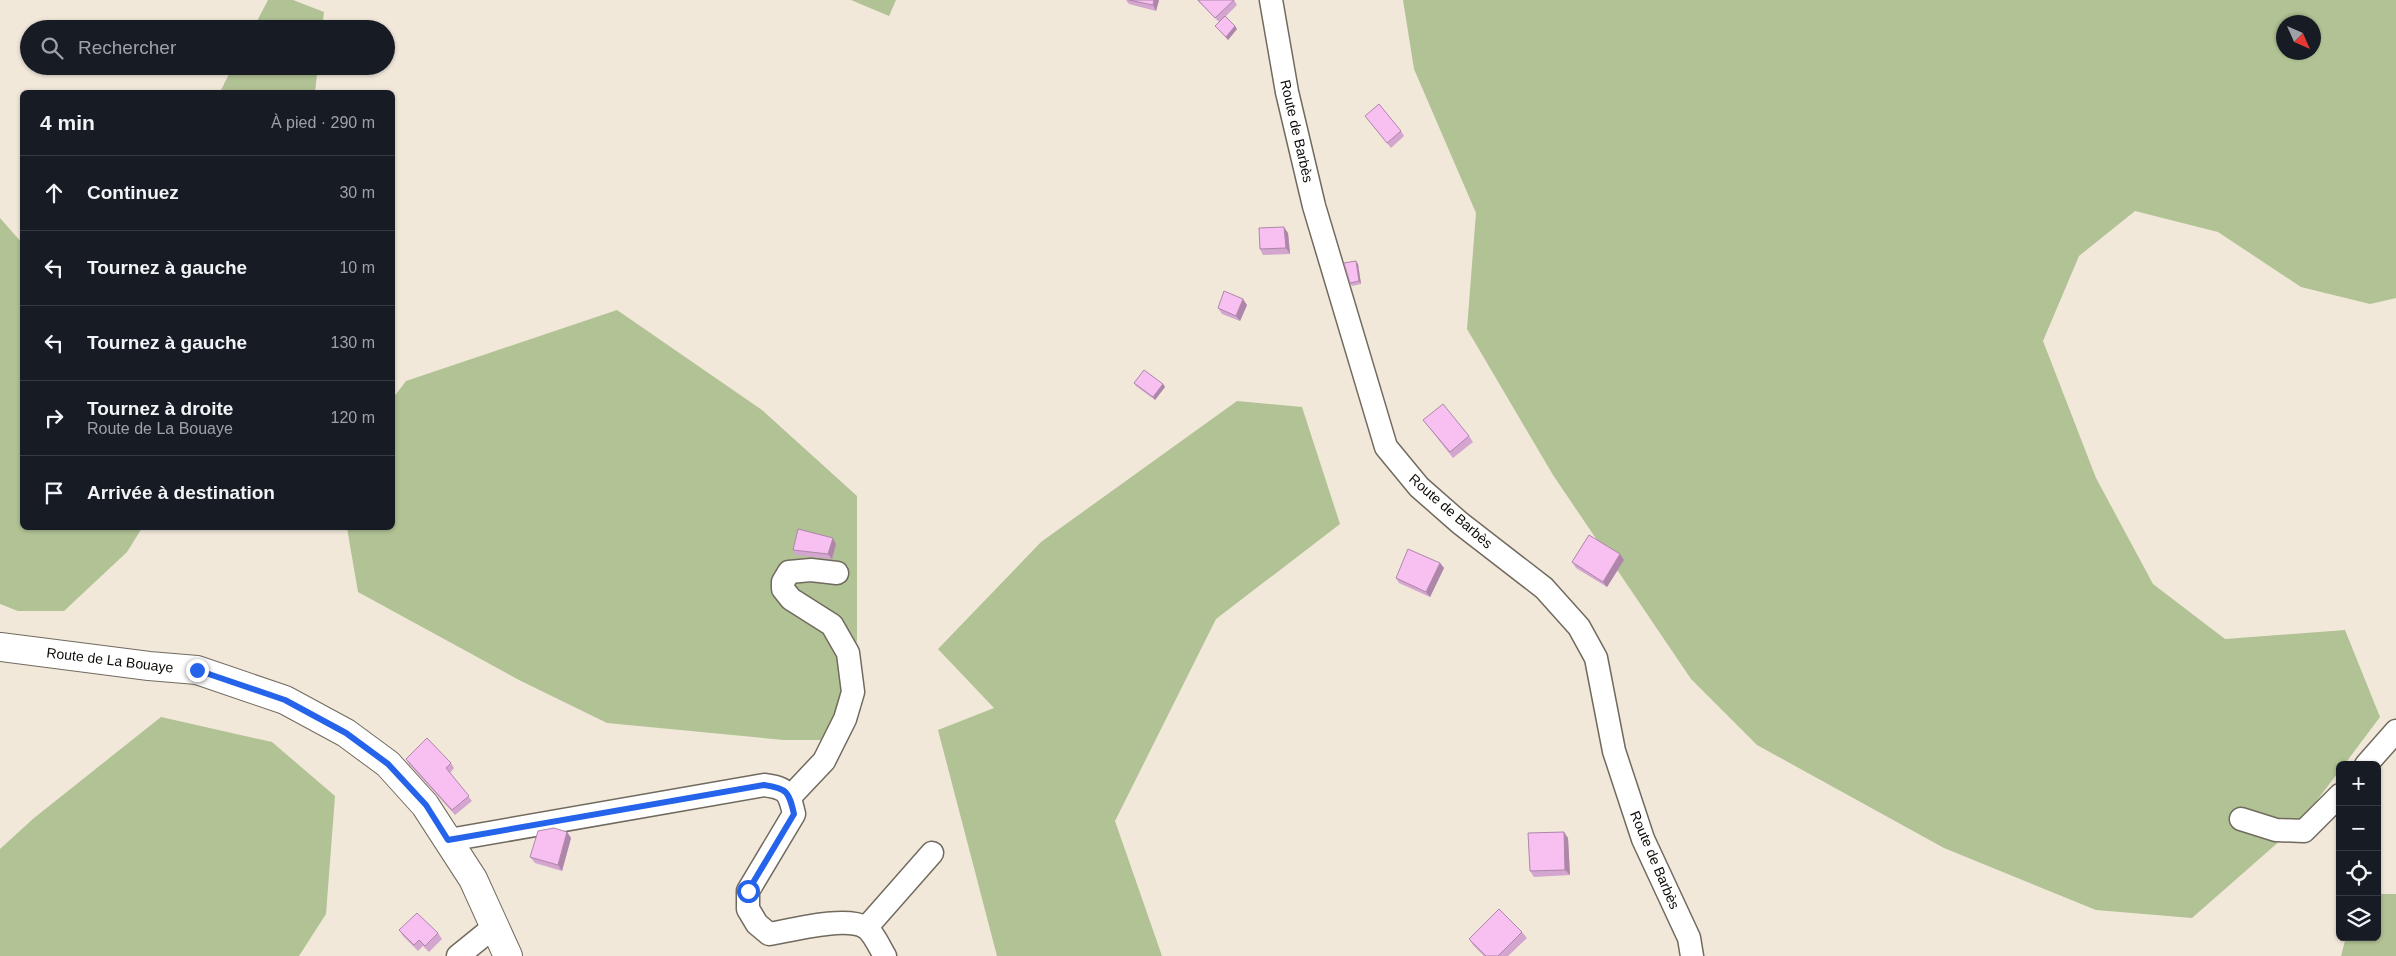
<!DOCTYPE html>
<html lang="fr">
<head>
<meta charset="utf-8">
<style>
  body { margin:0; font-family:Arial,sans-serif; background:#242831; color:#f1f3f6 }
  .controls { position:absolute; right:15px; bottom:15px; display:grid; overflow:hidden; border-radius:8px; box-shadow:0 1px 4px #0004 }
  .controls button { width:45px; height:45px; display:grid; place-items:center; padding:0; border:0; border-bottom:1px solid #363941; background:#171b24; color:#f1f3f6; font:25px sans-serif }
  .compass { position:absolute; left:2276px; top:15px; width:45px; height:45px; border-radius:50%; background:#171b24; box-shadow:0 1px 4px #0004; rotate:135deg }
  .stop { position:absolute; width:15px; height:15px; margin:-11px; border:4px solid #2563eb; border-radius:50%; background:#fff }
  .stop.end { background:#2563eb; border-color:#fff; box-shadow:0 1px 5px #0008 }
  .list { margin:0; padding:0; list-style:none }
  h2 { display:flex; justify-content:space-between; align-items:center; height:65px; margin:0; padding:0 20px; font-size:21px }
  h2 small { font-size:16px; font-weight:400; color:#9ea1a6 }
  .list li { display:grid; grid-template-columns:32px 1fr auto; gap:15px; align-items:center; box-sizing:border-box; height:75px; padding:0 20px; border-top:1px solid #363941 }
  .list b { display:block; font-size:19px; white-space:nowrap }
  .list p { margin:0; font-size:16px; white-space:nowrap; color:#9ea1a6 }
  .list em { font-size:16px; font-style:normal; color:#9ea1a6 }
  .icon { flex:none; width:28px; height:28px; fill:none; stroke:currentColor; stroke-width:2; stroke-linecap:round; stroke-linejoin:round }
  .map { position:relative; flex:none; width:2396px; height:956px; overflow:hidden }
  .search { position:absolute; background:#171b24; box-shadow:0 1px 4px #0004; left:20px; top:20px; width:375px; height:55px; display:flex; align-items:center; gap:12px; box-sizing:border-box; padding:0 18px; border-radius:28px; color:#9ea1a6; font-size:19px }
  .panel { position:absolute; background:#171b24; box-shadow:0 1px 4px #0004; left:20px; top:90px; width:375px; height:440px; border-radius:8px }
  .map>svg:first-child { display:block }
  .green { fill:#b1c294; fill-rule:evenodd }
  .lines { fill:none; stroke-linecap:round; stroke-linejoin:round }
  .minor-casing { stroke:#716a5e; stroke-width:25 }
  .major-casing { stroke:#716a5e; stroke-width:30 }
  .minor { stroke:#fff; stroke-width:22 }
  .major { stroke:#fff; stroke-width:28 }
  .wall { fill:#d4a5cf }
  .shaded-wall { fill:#ad86a9 }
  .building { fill:#f7c0f1; stroke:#ad86a9 }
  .route { stroke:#2563eb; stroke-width:6 }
  .labels { text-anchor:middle; stroke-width:5; stroke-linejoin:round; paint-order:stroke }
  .street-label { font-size:14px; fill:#0e0b07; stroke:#fff }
</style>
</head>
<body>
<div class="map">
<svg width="2396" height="956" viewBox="0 0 2396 956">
  <rect width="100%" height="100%" fill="#f1e8da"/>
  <path class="green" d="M268,0H293L324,12L322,29H253Z
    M851,0H896L889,16Z
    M1403,0H2396V298L2370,304L2301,287L2218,232L2135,211L2079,256L2043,341L2096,478L2153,584L2225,639L2345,630L2380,717L2344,765H2340V770L2299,824L2192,918L2096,910L1944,848L1757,745L1691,679L1553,475L1467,329L1476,213L1414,69ZM2284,22H2314V52H2284Z
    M233,66H318L315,92H220Z
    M0,218L22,243V528H142L127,552L64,611H18L0,604Z
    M617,310L762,410L857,496V640L833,740H784L607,723L519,680L358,592L347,528H392L393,398L406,381Z
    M1237,401L1302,407L1340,524L1216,619L1115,821L1162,956H997L938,730L994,708L938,649L1041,542Z
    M161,717L272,742L335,796L326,914L299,956H0V849L34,818Z
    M2377,894H2396V956H2341L2346,937H2377Z"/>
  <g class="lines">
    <defs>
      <path id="minor" d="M1271,0L1287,92L1314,206L1386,447L1419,487L1460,523L1544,588L1579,627L1596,658L1614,751L1643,839L1689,938L1692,956
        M2366,765L2396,731
        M790,797L824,761L845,719L853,692L848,653L832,625L791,599L783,589V582L789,572L811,570L837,573
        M2241,819L2276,830L2304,831L2340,795
        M449,840L764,785C787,788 789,792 794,814L748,891V909L757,924L769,934C792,930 845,916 865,927C873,932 880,948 885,956
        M866,928L932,853
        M458,956L495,926"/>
      <path id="major" d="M0,647L149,666L197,670L285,700L346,733L388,764L425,805L473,879L508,956"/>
    </defs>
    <use href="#minor" class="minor-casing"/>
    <use href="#major" class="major-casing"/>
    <use href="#minor" class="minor"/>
    <use href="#major" class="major"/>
  </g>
  <path class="wall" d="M1126,0H1159L1156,11L1129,4Z
    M1197,0H1234L1237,5L1225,17L1237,29L1228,40L1215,26L1219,22Z
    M1369,121L1401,131L1404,136L1391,148Z
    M1288,233L1290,254L1263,255L1260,249Z
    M1358,264L1361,284L1352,286L1350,283Z
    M1247,305L1240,321L1222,314L1218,308Z
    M1134,383L1163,384L1165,387L1155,400L1136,386Z
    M1423,420L1469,436L1473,442L1453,458Z
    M836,544L832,559L796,555L793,550Z
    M1620,554L1624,560L1607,587L1576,568L1572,562Z
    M1440,563L1444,568L1430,597L1399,583L1396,578Z
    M406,759L451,763L454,768L450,773L472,801L455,815L409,764Z
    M567,832L571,838L562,871L535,863L530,857Z
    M1568,838L1570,875L1534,877L1530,871Z
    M399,930L438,933L442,939L429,952L423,946L418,951L403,936Z
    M1522,932L1527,938L1508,956H1484L1473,945L1469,939Z"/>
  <path class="shaded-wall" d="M1154,0H1159L1156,11L1153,5Z
    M1235,26L1237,29L1228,40L1226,37Z
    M1284,227L1288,233L1290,254L1286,248Z
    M1356,261L1358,264L1361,284L1359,281Z
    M1243,299L1247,305L1240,321L1236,316Z
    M1163,384L1165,387L1155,400L1153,397Z
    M833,538L836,544L832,559L828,554Z
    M1620,554L1624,560L1607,587L1603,582Z
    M1440,563L1444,568L1430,597L1426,592Z
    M567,832L571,838L562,871L558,865Z
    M1564,832L1568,838L1570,875L1565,870Z"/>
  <path class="building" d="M1129,0H1154L1153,5Z
    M1198,0H1234L1215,18Z
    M1225,16L1235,26L1226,37L1215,26Z
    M1379,104L1401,131L1387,143L1365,116Z
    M1284,227L1286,248L1260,249L1259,228Z
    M1356,261L1359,281L1350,283L1344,263Z
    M1224,291L1243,299L1236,316L1218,308Z
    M1144,370L1163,384L1153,397L1134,383Z
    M1443,404L1469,436L1450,452L1423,420Z
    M798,529L833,538L828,554L793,550Z
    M1589,535L1620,554L1603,582L1572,562Z
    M1408,549L1440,563L1426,592L1396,578Z
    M427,738L451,763L446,768L469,796L452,810L406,759Z
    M554,828L567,832L558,865L530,857L538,831Z
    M1564,832L1565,870L1530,871L1528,833Z
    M1499,909L1522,932L1498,956H1486L1469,939Z
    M417,913L438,933L425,946L419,940L414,945L399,930Z"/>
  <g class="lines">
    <path class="route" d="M197,670L285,700L346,733L388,764L426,805L448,840L764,785C787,788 789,792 794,814L748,891"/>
  </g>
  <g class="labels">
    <g class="street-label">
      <text transform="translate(1297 131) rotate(77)" y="5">Route de Barbès</text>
      <text transform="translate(1451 511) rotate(41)" y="5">Route de Barbès</text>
      <text transform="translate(110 660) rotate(7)" y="5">Route de La Bouaye</text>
      <text transform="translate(1655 860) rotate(67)" y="5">Route de Barbès</text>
    </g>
  </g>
</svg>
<div class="controls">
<button>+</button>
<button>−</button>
<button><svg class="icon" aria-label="locate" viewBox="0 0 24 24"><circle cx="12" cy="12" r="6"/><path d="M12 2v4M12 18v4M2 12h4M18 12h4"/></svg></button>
<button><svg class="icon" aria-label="layers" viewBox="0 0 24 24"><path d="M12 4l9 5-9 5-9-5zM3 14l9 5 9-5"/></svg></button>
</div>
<svg class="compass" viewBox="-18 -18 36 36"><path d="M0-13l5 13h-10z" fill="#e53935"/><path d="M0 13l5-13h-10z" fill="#9ea1a6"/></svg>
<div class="stop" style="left:748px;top:891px"></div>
<div class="stop end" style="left:197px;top:670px"></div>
<div class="search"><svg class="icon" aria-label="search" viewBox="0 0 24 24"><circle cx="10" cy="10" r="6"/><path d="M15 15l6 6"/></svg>Rechercher</div>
<section class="panel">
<h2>4 min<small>À pied · 290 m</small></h2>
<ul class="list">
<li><svg class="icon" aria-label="ahead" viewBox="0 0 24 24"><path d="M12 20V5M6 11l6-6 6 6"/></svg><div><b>Continuez</b></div><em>30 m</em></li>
<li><svg class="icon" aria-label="left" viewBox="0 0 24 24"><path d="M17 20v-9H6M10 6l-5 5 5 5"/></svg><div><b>Tournez à gauche</b></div><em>10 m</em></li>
<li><svg class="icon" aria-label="left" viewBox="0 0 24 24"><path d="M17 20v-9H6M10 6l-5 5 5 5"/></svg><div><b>Tournez à gauche</b></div><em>130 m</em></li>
<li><svg class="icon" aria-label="right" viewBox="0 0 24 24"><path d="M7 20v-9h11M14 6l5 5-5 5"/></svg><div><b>Tournez à droite</b><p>Route de La Bouaye</p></div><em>120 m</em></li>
<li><svg class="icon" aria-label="arrive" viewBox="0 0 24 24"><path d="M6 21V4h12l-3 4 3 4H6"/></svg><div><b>Arrivée à destination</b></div></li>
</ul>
</section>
</div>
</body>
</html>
